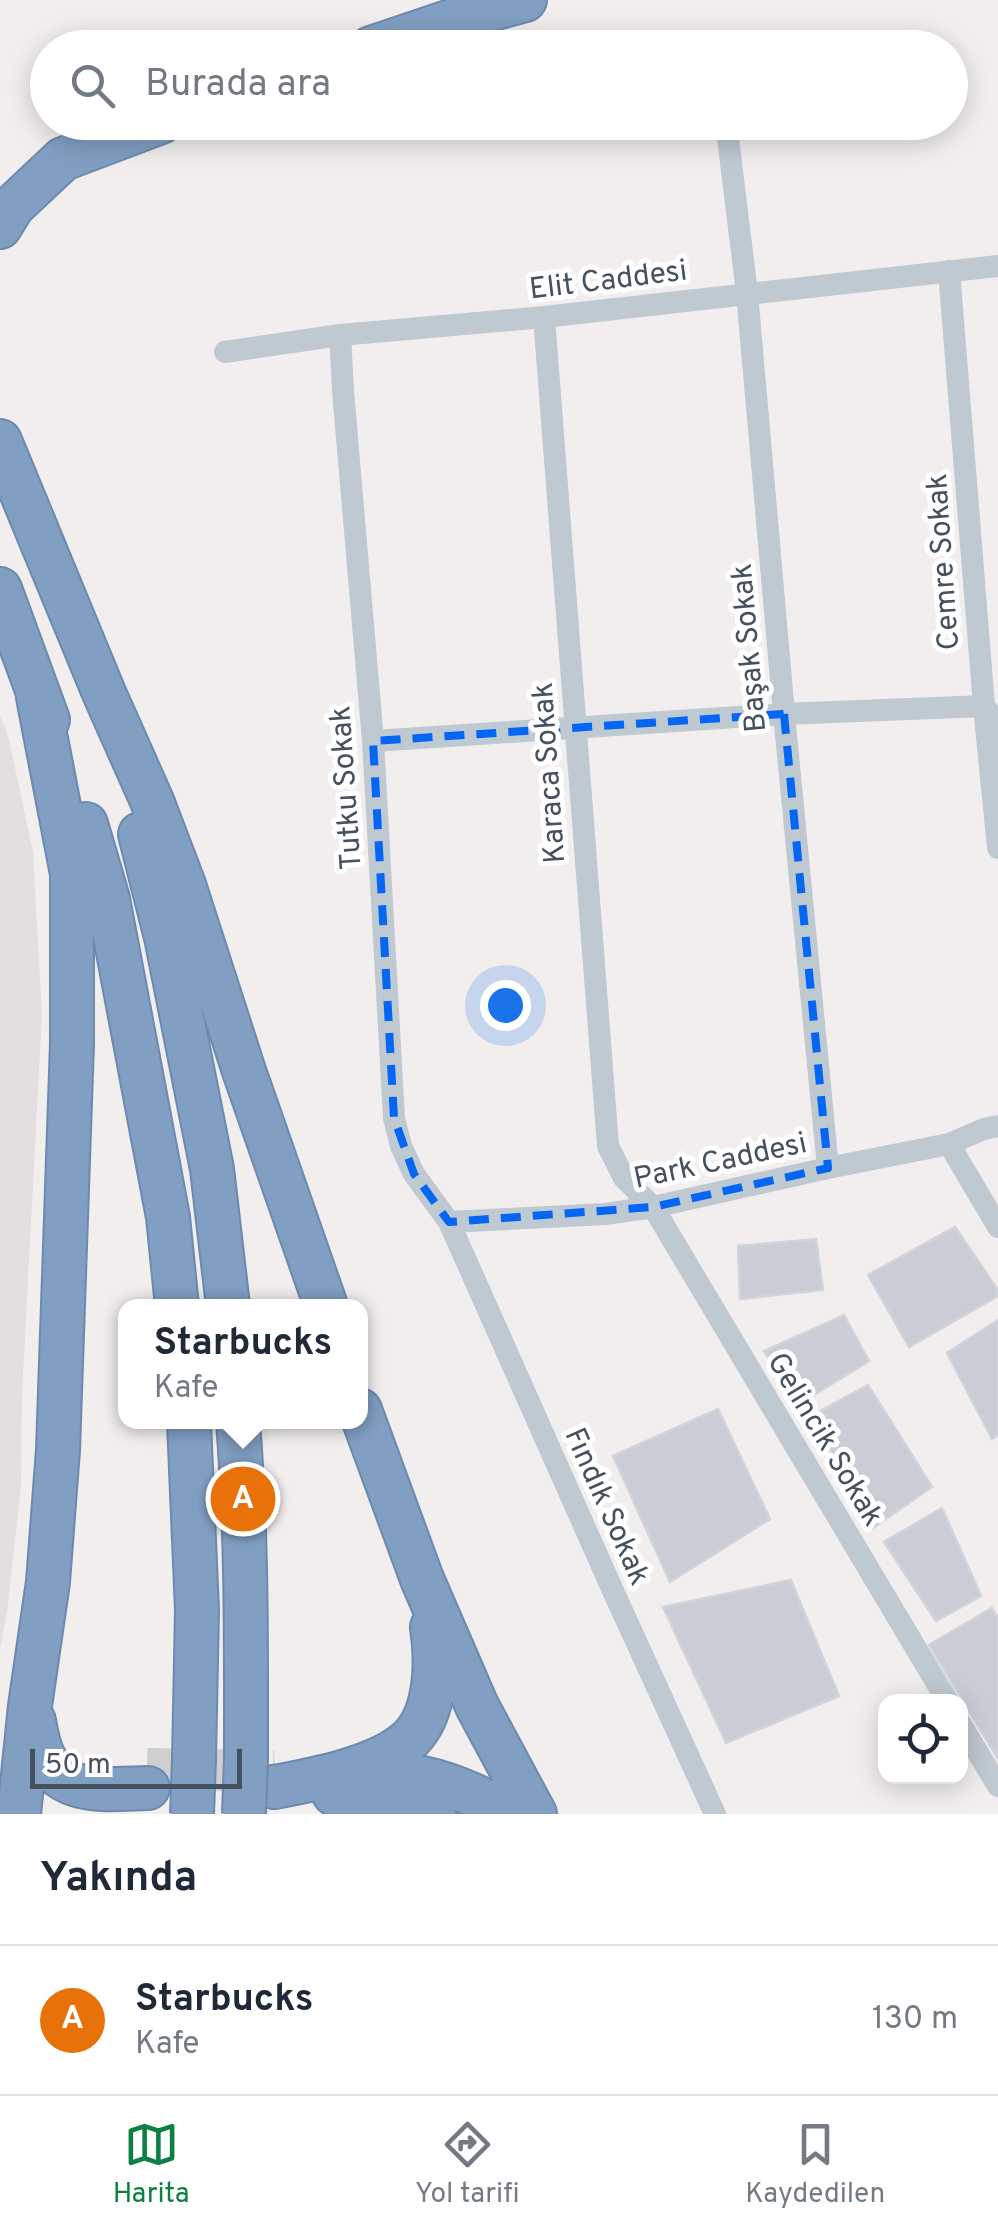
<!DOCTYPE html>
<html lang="tr">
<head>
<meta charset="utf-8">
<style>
  body { margin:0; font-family:Overpass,sans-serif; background:#f6f6f7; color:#1f2937 }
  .controls { position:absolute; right:30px; bottom:30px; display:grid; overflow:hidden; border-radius:20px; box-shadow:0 5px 25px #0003 }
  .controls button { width:90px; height:90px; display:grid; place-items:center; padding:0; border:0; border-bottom:2px solid #e0e1e3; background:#fff; color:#1f2937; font:50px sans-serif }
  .scale { position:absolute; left:30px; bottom:25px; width:212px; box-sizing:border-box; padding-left:10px; border:5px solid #45515e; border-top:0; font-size:28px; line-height:35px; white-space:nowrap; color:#45515e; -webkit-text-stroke:8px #fff; paint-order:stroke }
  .you { position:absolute; left:505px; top:1005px; width:35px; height:35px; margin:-25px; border:8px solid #fff; border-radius:50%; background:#1a73e8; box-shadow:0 0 0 15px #1a73e833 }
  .badge { display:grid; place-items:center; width:65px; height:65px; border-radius:50%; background:#0b8043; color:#fff; font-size:32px; font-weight:700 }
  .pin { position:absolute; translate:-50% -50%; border:5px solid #fff; box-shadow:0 2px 10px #0006 }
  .popup { position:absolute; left:118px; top:1299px; width:250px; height:130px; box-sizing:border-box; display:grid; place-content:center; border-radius:20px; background:#fff; filter:drop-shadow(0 2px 8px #0005); font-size:32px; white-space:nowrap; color:#747a83 }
  .popup b { font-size:38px; color:#1f2937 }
  .popup::after { content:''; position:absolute; left:50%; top:100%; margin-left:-20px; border:20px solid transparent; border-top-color:#fff }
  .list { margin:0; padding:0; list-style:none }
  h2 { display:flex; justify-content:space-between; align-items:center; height:130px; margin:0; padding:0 40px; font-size:42px }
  h2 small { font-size:32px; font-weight:400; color:#747a83 }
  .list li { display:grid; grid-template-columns:65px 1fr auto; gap:30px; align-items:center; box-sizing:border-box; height:150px; padding:0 40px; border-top:2px solid #e0e1e3 }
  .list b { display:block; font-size:38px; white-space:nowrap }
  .list p { margin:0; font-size:32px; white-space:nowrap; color:#747a83 }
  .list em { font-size:32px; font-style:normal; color:#747a83 }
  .icon { flex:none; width:55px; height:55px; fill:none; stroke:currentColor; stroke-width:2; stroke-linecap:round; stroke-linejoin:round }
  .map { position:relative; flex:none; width:998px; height:1814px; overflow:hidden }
  .search { position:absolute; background:#fff; box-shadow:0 5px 25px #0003; left:30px; right:30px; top:30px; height:110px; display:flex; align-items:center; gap:25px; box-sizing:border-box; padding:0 35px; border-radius:55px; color:#747a83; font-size:38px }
  .sheet { height:280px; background:#fff }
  nav { display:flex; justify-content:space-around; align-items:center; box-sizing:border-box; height:140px; border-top:2px solid #e0e1e3; background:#fff; font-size:28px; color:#747a83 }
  nav a { display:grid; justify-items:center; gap:5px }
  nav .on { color:#0b8043 }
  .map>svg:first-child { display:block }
  .education { fill:#e3dfe0 }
  .building { fill:#cacdd5; stroke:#d2d4db; stroke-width:2.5 }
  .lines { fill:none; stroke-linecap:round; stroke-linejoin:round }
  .highway-tunnel { stroke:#cfcfd1; stroke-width:42; stroke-dasharray:42 21; stroke-linecap:butt }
  .highway-casing { stroke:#6c8aaf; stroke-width:46 }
  .street { stroke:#bec9d2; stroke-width:22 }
  .highway { stroke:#819fc3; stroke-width:42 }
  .highway-bridge-casing { stroke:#6c8aaf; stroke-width:46; stroke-linecap:butt }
  .highway-bridge { stroke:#819fc3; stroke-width:42 }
  .marked { fill:none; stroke:#0666f4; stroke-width:8; stroke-dasharray:20 12; stroke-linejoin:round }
  .labels { text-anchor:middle; stroke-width:10; stroke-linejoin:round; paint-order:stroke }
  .street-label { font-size:30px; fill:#45515e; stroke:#fff }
</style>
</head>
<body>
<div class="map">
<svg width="998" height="1814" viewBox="0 0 998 1814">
  <rect width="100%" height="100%" fill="#f2eeee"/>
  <path class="education" d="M0,715L8,736L33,852L42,1014L22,1395L21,1487L8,1605L0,1651Z"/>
  <path class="building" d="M955,1227L998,1290V1296L909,1347L868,1275Z
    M816,1239L823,1290L740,1299L738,1246Z
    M844,1315L869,1361L799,1404L764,1351Z
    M998,1320V1435L992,1439L947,1353Z
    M868,1385L932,1487L870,1530L813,1415Z
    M718,1409L770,1519L670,1582L613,1456Z
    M942,1508L981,1596L936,1621L884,1542Z
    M791,1580L839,1696L726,1743L663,1607Z
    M992,1608L998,1618V1759L929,1645Z"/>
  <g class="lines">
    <path class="highway-tunnel" d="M147,1769L274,1771"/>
    <defs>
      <path id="highway" d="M371,48L460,18L525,0
        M0,227L13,206L63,159L161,122
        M0,441L104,693L152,801L184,885L244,1071L326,1306
        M0,589L48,720
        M86,824L108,899L168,1217L177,1306
        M140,834L166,937L212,1169L228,1306
        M360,1410L422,1579L477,1706L535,1814
        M189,1422L197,1610L194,1759
        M238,1422C247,1534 246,1646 246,1758
        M34,1721C36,1732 38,1743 42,1753C61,1797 108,1789 148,1788
        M354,1770C415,1771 458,1784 510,1814
        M274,1787C313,1780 382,1767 411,1738C437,1712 437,1660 432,1627
        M334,1794L394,1802L434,1814
        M19,1814L30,1706L48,1582L58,1450L72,1043V874L38,697"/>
    </defs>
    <use href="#highway" class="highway-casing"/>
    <path class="street" d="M726,122L747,293L784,714L828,1168
      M949,271L984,706L998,848
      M544,317L608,1146L624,1178L653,1207L948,1702
      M340,335L343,391L373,741L394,1118L401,1146L414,1174L449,1222L614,1593L715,1814
      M225,352L340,335L544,317L998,266
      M373,741L784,714L984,706L998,723
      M949,1144L998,1227
      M449,1222L605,1214L653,1207L828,1168L949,1144L984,1129L998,1126
      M960,1723L998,1786"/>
    <use href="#highway" class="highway"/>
    <defs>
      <path id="highway-bridge" d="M192,1814L194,1759
        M244,1814L246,1758"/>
    </defs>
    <use href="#highway-bridge" class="highway-bridge-casing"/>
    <use href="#highway-bridge" class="highway-bridge"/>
  </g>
  <path class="marked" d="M784,714L828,1168L653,1207L449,1222L414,1174L394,1118L373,741Z"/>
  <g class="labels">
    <g class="street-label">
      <text transform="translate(608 279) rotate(-7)" y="10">Elit Caddesi</text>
      <text transform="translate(942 562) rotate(-94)" y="10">Cemre Sokak</text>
      <text transform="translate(748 648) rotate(-95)" y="10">Başak Sokak</text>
      <text transform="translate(548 773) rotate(-94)" y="10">Karaca Sokak</text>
      <text transform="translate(345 788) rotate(-94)" y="10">Tutku Sokak</text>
      <text transform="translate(720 1160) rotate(-12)" y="10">Park Caddesi</text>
      <text transform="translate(826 1439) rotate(59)" y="10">Gelincik Sokak</text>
      <text transform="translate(608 1506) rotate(66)" y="10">Fındık Sokak</text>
    </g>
  </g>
</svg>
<div class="controls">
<button><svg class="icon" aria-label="locate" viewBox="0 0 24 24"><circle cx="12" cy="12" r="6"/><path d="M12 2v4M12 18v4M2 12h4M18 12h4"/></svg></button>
</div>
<div class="scale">50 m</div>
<div class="you"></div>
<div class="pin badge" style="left:243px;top:1499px;background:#e8710a">A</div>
<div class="popup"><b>Starbucks</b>Kafe</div>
<div class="search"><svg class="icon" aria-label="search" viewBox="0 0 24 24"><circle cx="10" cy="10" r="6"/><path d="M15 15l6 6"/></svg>Burada ara</div>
</div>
<section class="sheet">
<h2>Yakında<small></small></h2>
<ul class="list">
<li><span class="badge" style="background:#e8710a">A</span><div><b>Starbucks</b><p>Kafe</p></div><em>130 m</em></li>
</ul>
</section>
<nav>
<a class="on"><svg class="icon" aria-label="map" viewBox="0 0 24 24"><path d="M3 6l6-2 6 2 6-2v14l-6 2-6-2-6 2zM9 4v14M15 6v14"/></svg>Harita</a>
<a><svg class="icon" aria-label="directions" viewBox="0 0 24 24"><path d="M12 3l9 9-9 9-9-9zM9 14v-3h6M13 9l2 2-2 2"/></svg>Yol tarifi</a>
<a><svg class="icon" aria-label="saved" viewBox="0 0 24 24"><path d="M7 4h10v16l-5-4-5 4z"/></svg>Kaydedilen</a>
</nav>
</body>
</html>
